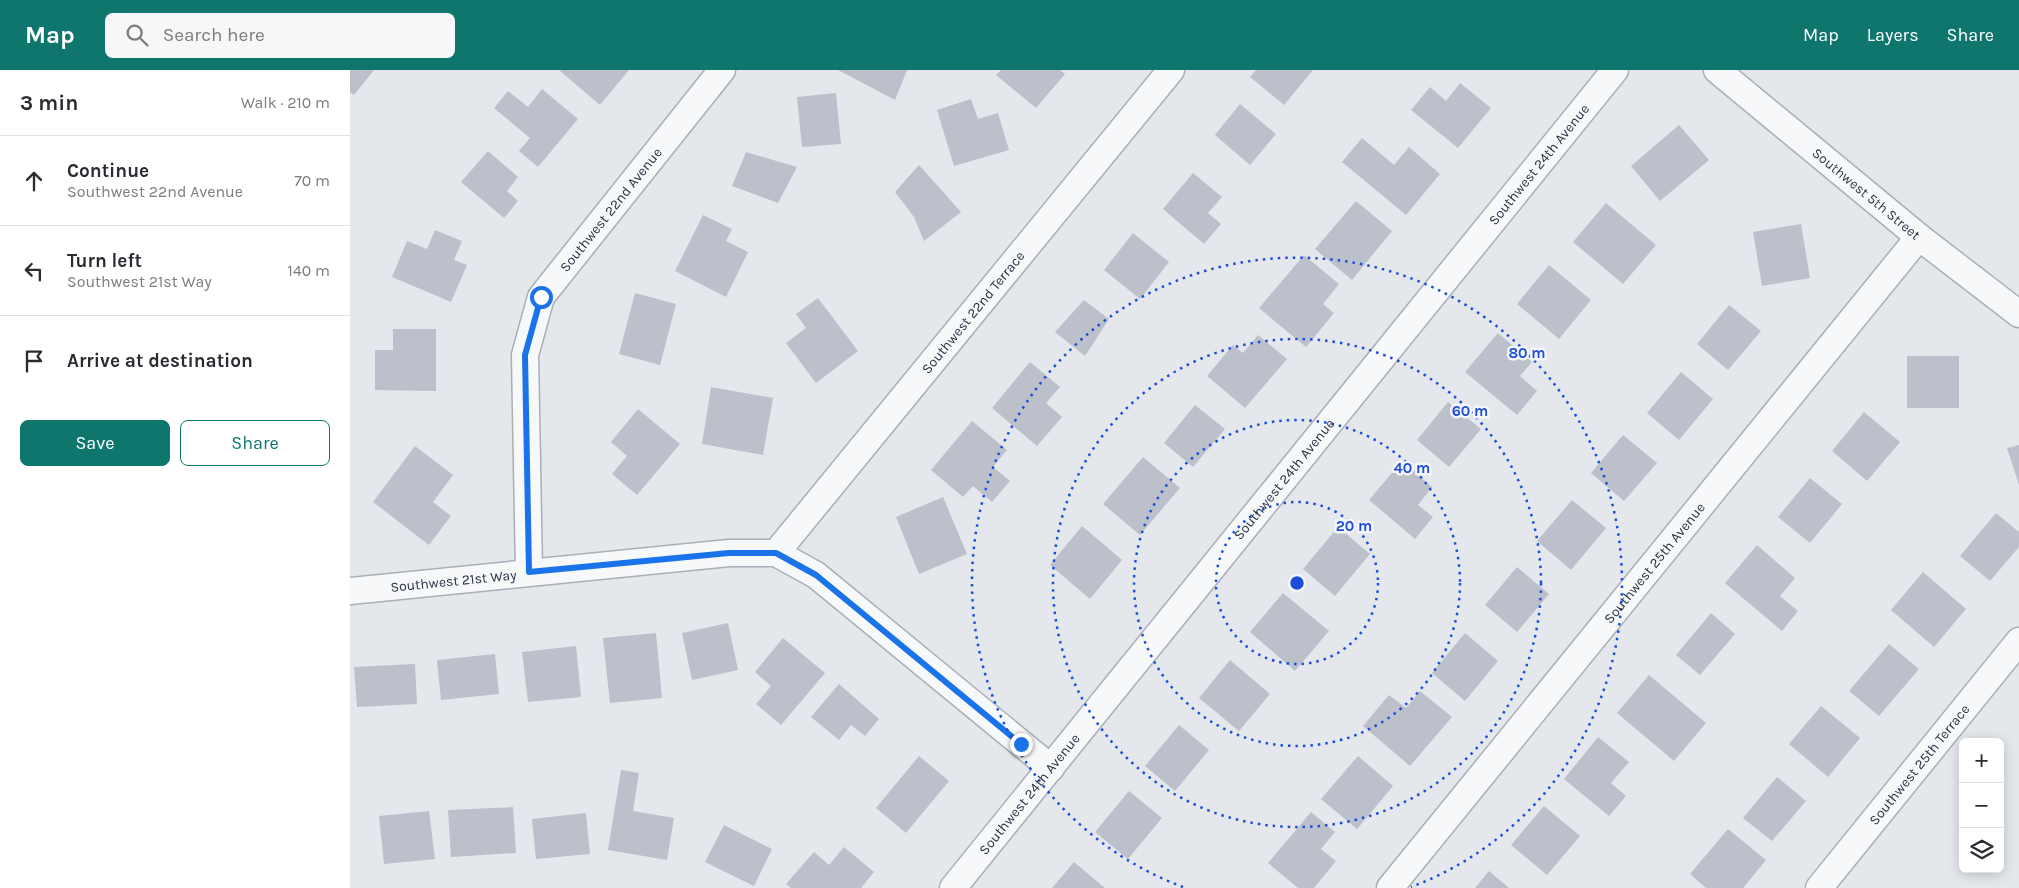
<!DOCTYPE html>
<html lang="en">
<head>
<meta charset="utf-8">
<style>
  body { margin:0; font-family:Karla,sans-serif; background:#f7f7f7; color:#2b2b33 }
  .controls { position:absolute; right:15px; bottom:15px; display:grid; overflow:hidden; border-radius:8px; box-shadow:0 2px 12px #0003 }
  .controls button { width:45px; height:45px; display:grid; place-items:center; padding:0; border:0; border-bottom:1px solid #e1e1e2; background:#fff; color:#2b2b33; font:25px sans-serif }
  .stop { position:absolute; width:15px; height:15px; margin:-11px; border:4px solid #1a73e8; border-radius:50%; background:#fff }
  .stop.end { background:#1a73e8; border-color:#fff; box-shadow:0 1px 5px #0008 }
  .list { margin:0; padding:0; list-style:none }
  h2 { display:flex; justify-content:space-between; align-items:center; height:65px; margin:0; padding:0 20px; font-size:21px }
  h2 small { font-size:16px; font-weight:400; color:#7c7c81 }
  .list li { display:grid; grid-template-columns:32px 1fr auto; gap:15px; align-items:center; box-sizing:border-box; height:90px; padding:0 20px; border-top:1px solid #e1e1e2 }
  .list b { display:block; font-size:19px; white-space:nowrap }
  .list p { margin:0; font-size:16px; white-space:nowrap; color:#7c7c81 }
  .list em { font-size:16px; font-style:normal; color:#7c7c81 }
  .actions { display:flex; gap:10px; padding:15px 20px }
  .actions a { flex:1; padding:11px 0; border:1px solid #0f766e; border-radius:8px; text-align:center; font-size:18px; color:#0f766e }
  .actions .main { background:#0f766e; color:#fff }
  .icon { flex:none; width:28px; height:28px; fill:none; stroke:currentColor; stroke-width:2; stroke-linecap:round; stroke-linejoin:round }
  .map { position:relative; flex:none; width:1669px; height:818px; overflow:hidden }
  header { display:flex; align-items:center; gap:30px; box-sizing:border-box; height:70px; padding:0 25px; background:#0f766e; color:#fff }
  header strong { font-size:24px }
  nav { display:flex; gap:28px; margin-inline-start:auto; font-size:18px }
  .search { width:350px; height:45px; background:#f7f7f7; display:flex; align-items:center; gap:12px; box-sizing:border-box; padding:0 18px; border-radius:8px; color:#7c7c81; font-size:19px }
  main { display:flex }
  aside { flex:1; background:#fff }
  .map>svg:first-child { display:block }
  .building { fill:#bbc0ca }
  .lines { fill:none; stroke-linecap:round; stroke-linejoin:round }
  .minor-casing { stroke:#a9aeb7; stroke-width:29 }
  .minor { stroke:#f7f8fa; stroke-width:26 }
  .route { stroke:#1a73e8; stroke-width:6 }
  .ring { fill:none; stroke:#1d4ed8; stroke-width:2.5; stroke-dasharray:2.5 5 }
  .labels { text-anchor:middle; stroke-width:5; stroke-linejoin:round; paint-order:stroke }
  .street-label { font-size:14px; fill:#2b3445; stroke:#f4f6f9 }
  .centre { fill:#1d4ed8; stroke:#f4f6f9; stroke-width:2.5 }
  .ring-label { font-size:15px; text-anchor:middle; font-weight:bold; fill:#1d4ed8; stroke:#f4f6f9; stroke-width:5; stroke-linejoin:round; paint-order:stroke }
</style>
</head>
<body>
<header>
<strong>Map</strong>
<div class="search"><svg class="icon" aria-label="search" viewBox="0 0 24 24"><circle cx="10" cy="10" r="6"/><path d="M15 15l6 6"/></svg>Search here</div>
<nav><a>Map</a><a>Layers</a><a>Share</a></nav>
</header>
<main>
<aside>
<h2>3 min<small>Walk · 210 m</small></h2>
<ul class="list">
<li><svg class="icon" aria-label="ahead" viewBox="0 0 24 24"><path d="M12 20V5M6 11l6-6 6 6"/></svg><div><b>Continue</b><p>Southwest 22nd Avenue</p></div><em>70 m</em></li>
<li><svg class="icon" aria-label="left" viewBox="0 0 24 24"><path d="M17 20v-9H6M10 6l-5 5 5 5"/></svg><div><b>Turn left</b><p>Southwest 21st Way</p></div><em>140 m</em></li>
<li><svg class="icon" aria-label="arrive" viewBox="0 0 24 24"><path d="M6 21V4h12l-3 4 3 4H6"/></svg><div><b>Arrive at destination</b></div></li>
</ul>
<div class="actions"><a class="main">Save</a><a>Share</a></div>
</aside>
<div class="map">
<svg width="1669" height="818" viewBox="0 0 1669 818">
  <rect width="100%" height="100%" fill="#e4e7ec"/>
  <path class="building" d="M0,0H24L4,25L0,22Z
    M211,0H279L250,35L210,1Z
    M488,0H557L545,30Z
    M651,0H710L715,4L686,38L646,5Z
    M906,0H963L934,35L900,7Z
    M1110,13L1141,38L1108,78L1061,40L1080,17L1096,31Z
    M192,19L228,49L188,97L169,81L180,68L144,38L158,21L178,37Z
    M486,23L491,74L452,77L447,27Z
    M621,29L628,49L648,43L659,80L604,96L587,40Z
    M890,34L926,64L900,95L865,65Z
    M1329,55L1359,90L1310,131L1281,96Z
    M1012,68L1044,95L1059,77L1090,104L1056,145L992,92Z
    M138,81L168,107L157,121L168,131L154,148L111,112Z
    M396,82L447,97L428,133L382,116Z
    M569,95L611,142L574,171L564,147L545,122Z
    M843,103L872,127L858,143L871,154L854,174L813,139Z
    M1006,131L1042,161L1002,210L965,179Z
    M1256,133L1306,175L1273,214L1223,172Z
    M353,145L382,159L376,171L398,182L376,227L325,201Z
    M1451,154L1460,208L1412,216L1403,162Z
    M85,160L112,171L104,190L117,195L101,232L42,207L57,171L77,179Z
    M783,163L819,192L790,229L754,200Z
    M954,185L989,214L973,234L984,243L956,277L909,238Z
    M1199,195L1241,230L1209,269L1167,234Z
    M285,223L326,234L310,295L269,284Z
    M468,228L508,281L466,313L436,273L456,258L446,244Z
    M734,230L759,249L735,286L705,262Z
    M1379,235L1411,261L1378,300L1347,274Z
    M43,259H86V321L25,320V280H43Z
    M1148,263L1182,292L1170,306L1187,321L1167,345L1115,302Z
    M908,265L937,289L895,338L857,306L883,275L893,283Z
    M1557,286H1609V338H1557Z
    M680,292L710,317L696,333L712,347L687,376L642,338Z
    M1331,302L1363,329L1329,370L1297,343Z
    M361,317L423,328L413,385L352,374Z
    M1098,332L1131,359L1099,397L1067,370Z
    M845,335L875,359L843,397L814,373Z
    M288,339L330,374L287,425L262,404L277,386L261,372Z
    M1514,342L1550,372L1517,411L1482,381Z
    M622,351L657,380L643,397L660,411L642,432L623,416L613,427L581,400Z
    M1273,365L1307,393L1274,431L1241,403Z
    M1669,375V415L1657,378Z
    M65,376L103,405L83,432L101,446L79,475L23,432Z
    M793,387L830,418L790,465L753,434Z
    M1052,391L1082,417L1068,435L1083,447L1065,469L1019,430Z
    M1460,408L1492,434L1460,473L1428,447Z
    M593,427L617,484L569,504L546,447Z
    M1222,430L1256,458L1221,500L1187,471Z
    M1646,443L1669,462V477L1640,511L1610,486Z
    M732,456L772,490L740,529L700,495Z
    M988,457L1020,484L985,526L953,499Z
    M1407,475L1445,508L1430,526L1448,541L1432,561L1375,513Z
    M1167,497L1199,524L1167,562L1135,535Z
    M1573,502L1616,539L1584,577L1541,540Z
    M933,523L979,561L945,601L900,562Z
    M1361,543L1385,564L1350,605L1326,585Z
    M378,553L388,600L342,610L332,563Z
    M306,563L312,628L260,633L253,568Z
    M1115,563L1148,591L1115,631L1082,603Z
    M433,568L475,603L431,655L406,634L421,616L405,602Z
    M1539,574L1569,599L1529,646L1499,621Z
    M226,576L231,627L178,632L172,582Z
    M145,584L149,624L91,630L87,590Z
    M880,590L920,624L889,661L849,628Z
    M65,594L67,634L7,637L4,597Z
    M1299,605L1356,653L1324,691L1267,643Z
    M489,614L529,649L515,666L501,655L489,670L461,647Z
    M1070,621L1102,647L1060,696L1013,656L1039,625L1056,638Z
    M1471,636L1510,668L1478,707L1439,674Z
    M829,655L859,680L825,721L795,696Z
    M1248,667L1279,692L1261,713L1276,726L1259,746L1214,709Z
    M569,686L599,711L556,763L526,738Z
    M1008,686L1043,716L1007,759L971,729Z
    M271,700L289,703L283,741L324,748L317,790L258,780Z
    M1427,707L1456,731L1422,771L1393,748Z
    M779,721L812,748L778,789L745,762Z
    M1194,736L1230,766L1197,805L1161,775Z
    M163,737L166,783L101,787L98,740Z
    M79,741L85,789L34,794L29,746Z
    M961,742L985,762L971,779L986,791L964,818H948L918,793Z
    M236,743L240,784L186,789L182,749Z
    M374,755L422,779L404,816L355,792Z
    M1378,759L1416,790L1393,818H1356L1340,804Z
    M494,777L524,802L511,818H441L436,814L464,782L479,795Z
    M724,792L755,818H702Z
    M1139,801L1159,818H1125Z"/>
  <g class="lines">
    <defs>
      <g id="minor">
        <path id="s1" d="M1367,0L1569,167L1669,244"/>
        <path id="s2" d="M426,483L821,0"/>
        <path id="s3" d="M179,502L175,285L191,227L372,0"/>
        <path id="s4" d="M0,521L379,483H426L466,505L701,698"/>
        <path id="s5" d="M603,818L1265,0"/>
        <path id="s6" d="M1040,818L1569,167"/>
        <path id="s7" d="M1469,818L1669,571"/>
      </g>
    </defs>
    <use href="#minor" class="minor-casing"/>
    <use href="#minor" class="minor"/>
  </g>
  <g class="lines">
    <path class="route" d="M191,227L175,285L179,502L379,483H426L466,505L671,674"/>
  </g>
  <g class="ring">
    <circle cx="947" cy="513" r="81"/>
    <circle cx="947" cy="513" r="163"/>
    <circle cx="947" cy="513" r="244"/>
    <path d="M833 817A325 325 0 1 1 1061 817"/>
  </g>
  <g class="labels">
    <g class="street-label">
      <text dy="5" stroke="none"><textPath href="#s5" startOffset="931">Southwest 24th Avenue</textPath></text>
      <text dy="5" stroke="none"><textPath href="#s1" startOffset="194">Southwest 5th Street</textPath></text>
      <text dy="5" stroke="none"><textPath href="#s3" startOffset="389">Southwest 22nd Avenue</textPath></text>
      <text dy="5" stroke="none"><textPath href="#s2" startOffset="311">Southwest 22nd Terrace</textPath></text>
      <text dy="5" stroke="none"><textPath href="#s5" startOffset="526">Southwest 24th Avenue</textPath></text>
      <text dy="5" stroke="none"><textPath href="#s6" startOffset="419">Southwest 25th Avenue</textPath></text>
      <text dy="5" stroke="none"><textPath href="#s4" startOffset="104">Southwest 21st Way</textPath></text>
      <text dy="5" stroke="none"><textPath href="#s7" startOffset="159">Southwest 25th Terrace</textPath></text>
      <text dy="5" stroke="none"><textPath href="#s5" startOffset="121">Southwest 24th Avenue</textPath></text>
    </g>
  </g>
  <circle cx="947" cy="513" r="8" class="centre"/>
  <g class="ring-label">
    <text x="1177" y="288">80 m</text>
    <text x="1120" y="346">60 m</text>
    <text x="1062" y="403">40 m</text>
    <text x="1004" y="461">20 m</text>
  </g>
</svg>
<div class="controls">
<button>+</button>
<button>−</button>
<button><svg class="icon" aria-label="layers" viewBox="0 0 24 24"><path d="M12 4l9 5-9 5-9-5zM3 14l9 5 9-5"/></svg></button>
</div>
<div class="stop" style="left:191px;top:227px"></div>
<div class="stop end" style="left:671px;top:674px"></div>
</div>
</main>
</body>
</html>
